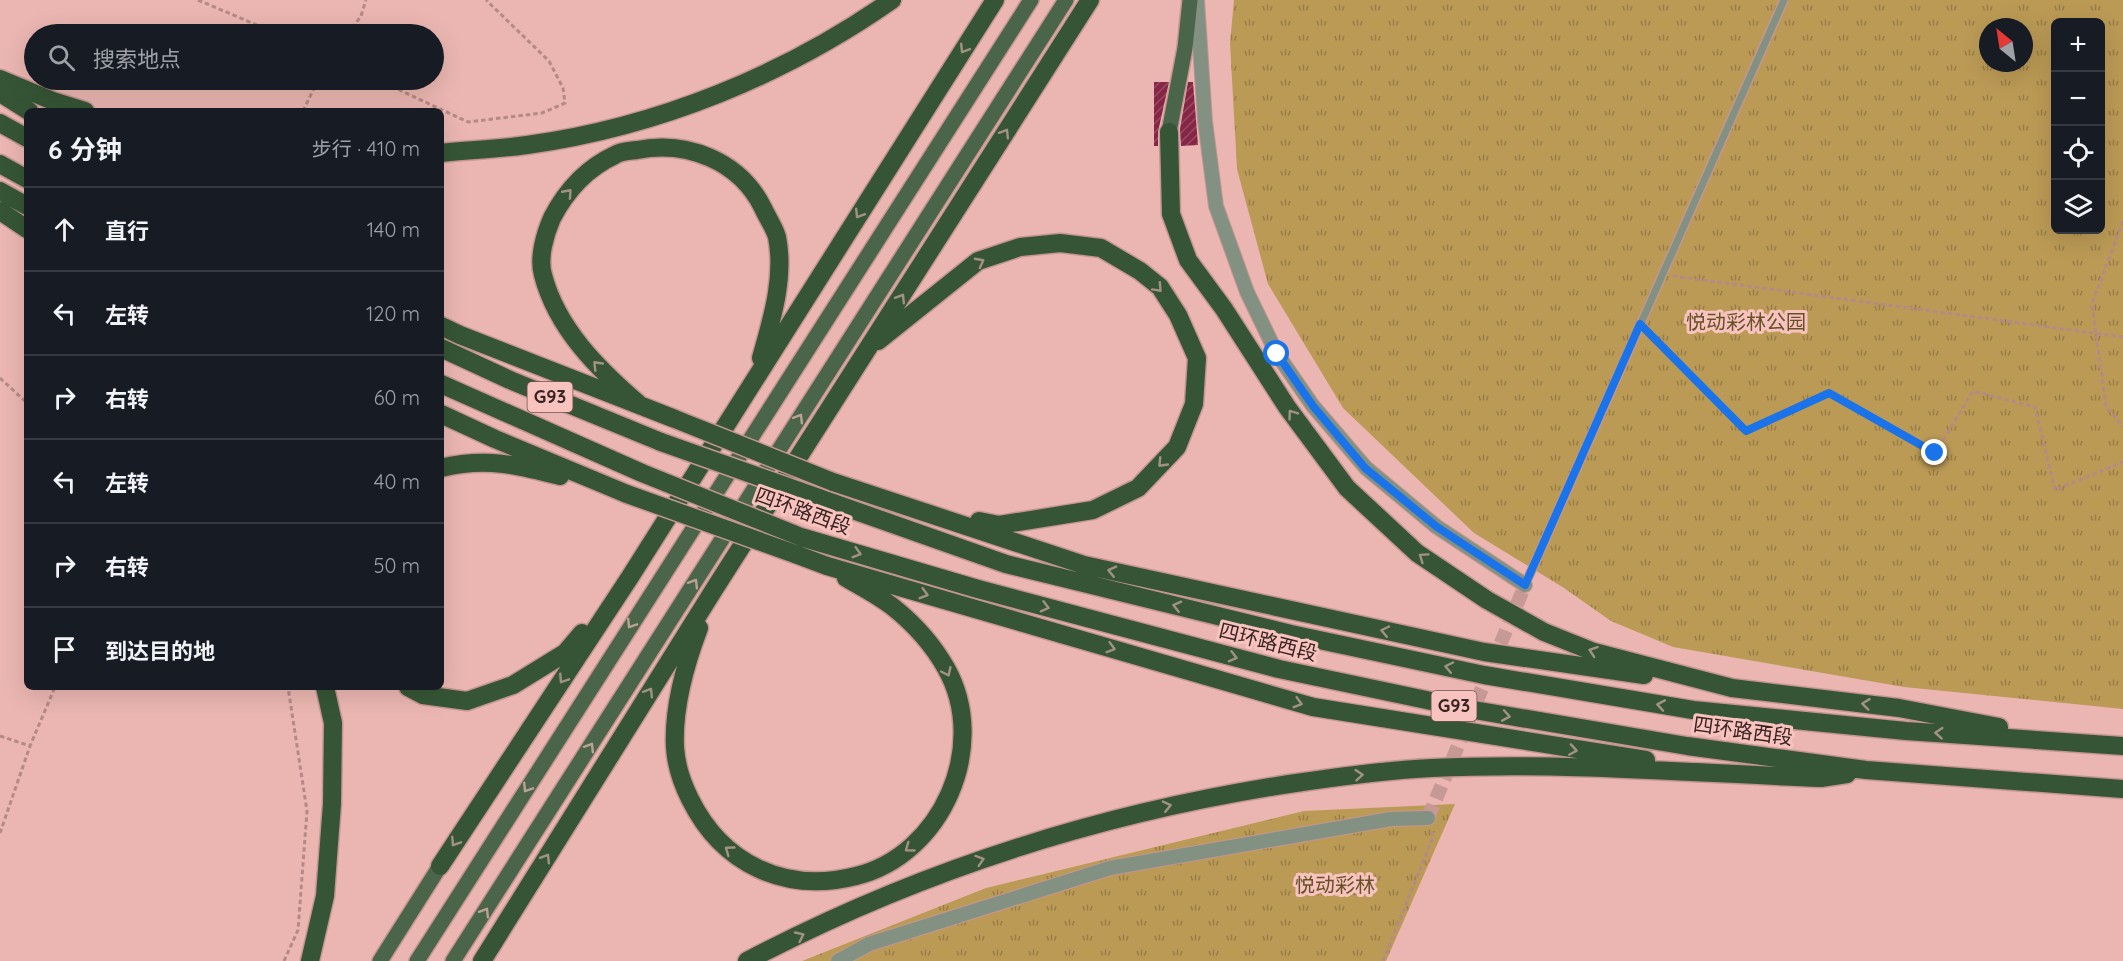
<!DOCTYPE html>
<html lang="zh">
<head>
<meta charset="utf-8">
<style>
  body { margin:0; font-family:Quicksand,"Noto Sans SC",sans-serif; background:#242831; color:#f1f3f6 }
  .controls { position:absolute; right:18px; top:18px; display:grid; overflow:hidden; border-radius:9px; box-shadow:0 6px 24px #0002 }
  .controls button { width:54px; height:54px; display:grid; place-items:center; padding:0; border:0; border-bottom:2px solid #363941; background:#171b24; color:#f1f3f6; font:30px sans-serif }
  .compass { position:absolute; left:1979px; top:18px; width:54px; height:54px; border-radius:50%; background:#171b24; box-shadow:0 6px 24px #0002; rotate:330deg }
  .stop { position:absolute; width:18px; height:18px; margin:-14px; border:4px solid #1a73e8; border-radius:50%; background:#fff }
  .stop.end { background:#1a73e8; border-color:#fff; box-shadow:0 2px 6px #0008 }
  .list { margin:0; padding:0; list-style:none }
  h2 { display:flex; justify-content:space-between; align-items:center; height:78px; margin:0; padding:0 24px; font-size:26px }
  h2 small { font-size:20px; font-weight:400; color:#9ea1a6 }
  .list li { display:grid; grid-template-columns:39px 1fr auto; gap:18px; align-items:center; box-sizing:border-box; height:84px; padding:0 24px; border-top:2px solid #363941 }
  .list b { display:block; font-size:22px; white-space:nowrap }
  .list em { font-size:20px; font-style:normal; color:#9ea1a6 }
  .icon { flex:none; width:33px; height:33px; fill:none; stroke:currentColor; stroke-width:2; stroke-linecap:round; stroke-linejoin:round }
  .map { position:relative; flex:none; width:2123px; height:961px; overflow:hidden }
  .search { position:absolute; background:#171b24; box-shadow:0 6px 24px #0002; left:24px; top:24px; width:420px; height:66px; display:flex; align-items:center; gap:15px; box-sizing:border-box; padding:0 21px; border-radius:33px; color:#9ea1a6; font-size:22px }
  .panel { position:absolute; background:#171b24; box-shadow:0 6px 24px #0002; left:24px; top:108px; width:420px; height:582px; border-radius:9px }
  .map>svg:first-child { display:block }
  .park { fill:url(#park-tufts); fill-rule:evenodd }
  .building { fill:url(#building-hatch) }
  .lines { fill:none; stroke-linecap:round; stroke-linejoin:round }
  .minor-tunnel { stroke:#c79994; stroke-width:14; stroke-dasharray:14 7; stroke-linecap:butt }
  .service-casing { stroke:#c49692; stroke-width:10 }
  .minor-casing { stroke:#c49692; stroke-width:16 }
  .primary-casing { stroke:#c49692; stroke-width:18 }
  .motorway-casing { stroke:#c49692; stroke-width:21 }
  .path { stroke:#b58a86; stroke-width:3; stroke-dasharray:4.5 3; stroke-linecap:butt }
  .service { stroke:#829182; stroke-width:7 }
  .minor { stroke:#829182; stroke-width:14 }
  .primary { stroke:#4a654a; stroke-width:15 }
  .motorway { stroke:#365536; stroke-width:18 }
  .motorway-bridge-casing { stroke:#c49692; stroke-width:21; stroke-linecap:butt }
  .motorway-bridge { stroke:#365536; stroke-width:18 }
  .oneway { stroke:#a19281 }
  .oneway2 { stroke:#bba295 }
  .route { stroke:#1a73e8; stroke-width:8 }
  .labels { text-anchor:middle; stroke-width:6; stroke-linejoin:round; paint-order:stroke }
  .shield { fill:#f8c3be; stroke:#725451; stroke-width:1.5 }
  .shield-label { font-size:18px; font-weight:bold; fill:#382422 }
  .park-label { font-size:20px; fill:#665227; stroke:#f8c3be }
  .street-label { font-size:20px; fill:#382422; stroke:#f8c3be }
</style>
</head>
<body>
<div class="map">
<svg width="2123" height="961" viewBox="0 0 2123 961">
  <defs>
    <pattern id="park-tufts" width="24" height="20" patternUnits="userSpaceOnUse" patternTransform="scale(1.5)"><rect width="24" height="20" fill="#bb9a55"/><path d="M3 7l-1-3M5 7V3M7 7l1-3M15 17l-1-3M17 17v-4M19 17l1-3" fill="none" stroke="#997d46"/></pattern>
    <pattern id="building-hatch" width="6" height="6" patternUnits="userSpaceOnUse" patternTransform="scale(1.5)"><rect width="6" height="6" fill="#862545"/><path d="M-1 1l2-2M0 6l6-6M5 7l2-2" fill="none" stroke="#954b63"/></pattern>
  </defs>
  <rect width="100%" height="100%" fill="#ebb6b1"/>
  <path class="park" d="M1234,0H2123V709L1904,687L1673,647L1611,621L1564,588L1474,533L1343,408L1268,284L1237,169L1230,43ZM2056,22H2100V230H2056ZM1988,27H2024V63H1988Z
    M1455,804L1386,961H802L986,888L1304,811Z"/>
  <path class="building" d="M1154,82H1169L1158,132V146H1154Z
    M1188,82H1193L1198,145L1181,146L1180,129Z"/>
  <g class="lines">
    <path class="minor-tunnel" d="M1428,818L1525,585"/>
    <defs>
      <path id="service" d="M1525,585L1784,0"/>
      <path id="minor" d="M1197,0L1205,121L1216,206L1247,292L1277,354L1313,406L1366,468L1437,527L1525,585
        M838,961L869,944L1110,868L1391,819L1428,818"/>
      <path id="primary" d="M1169,132L1185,48L1190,0
        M380,961L440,866
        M417,961L1031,0
        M453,961L1066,0"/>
      <path id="motorway" d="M0,79L53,101L85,111
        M0,93L29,111
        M0,123L27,138
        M1169,132L1171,214L1188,260L1224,309L1287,407L1347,488L1417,553L1487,600L1544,632L1594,652L1732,688L1899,708L1999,727
        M441,153C470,150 499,149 527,145C658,127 785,75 892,0
        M0,164L27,179
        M0,191L27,206
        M0,211L27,229
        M441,326L460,335L675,419
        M878,341L978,261L1020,247L1060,243L1101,248L1140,271L1160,287L1178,315L1197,358L1194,404L1177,447L1138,488L1093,510L999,525L979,521
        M441,348L510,380L661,442
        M441,384L642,473
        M640,405C599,370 557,329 543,275C538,258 545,234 552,218C566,191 587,168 615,155C621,151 630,151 637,150C687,140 740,161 763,208C767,217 774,227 777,237C785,277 772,319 761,358
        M441,414L495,439L627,494
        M441,468C486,457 517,465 560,476
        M833,482L1084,565L1484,652L1644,675
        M819,498L1006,564L1291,634L1484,675L1693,710L1906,731L2123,746
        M801,537L978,589L1279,669L1474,710L1687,746L1866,770L2123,789
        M795,554L827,566L1313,707L1646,760
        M699,628C685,665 673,707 675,747C676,765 682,783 690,799C722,864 785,894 856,876C942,855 990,746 946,668C933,645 913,623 893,607C879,596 862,587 846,578
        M408,687L423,695L467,701L513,685L565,653L582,633
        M440,866L630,577L995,0
        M310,961L325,896L332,804L333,723L325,687
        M482,961L715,588L1090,0
        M747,961C916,872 1101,813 1289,784C1336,777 1385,770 1432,768C1562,762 1692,773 1821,778L1847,774"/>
    </defs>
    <use href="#service" class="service-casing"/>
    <use href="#minor" class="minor-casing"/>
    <use href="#primary" class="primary-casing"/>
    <use href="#motorway" class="motorway-casing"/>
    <path class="path" d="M198,0L278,34
      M348,34L361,16L366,0
      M378,80L468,122L542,113L565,103L563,88L549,61L486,0
      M303,111L318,80
      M2123,221L2092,304L2106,406L2123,427
      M1673,276L2123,337
      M1648,332L1746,431L1829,393L1935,453L1973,391L2035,407L2055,490L2123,462
      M0,378L27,403
      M0,736L30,746L55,687
      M0,833L30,746
      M284,961L298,930L307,811L288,687
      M1383,961L1433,837L1432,831"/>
    <use href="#service" class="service"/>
    <use href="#minor" class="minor"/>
    <use href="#primary" class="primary"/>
    <use href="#motorway" class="motorway"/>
    <defs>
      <path id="motorway-bridge" d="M675,419L833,482
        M661,442L819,498
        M642,473L801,537
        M627,494L795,554"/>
    </defs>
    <use href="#motorway-bridge" class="motorway-bridge-casing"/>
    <use href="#motorway-bridge" class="motorway-bridge"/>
  </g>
  <defs><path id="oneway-chevron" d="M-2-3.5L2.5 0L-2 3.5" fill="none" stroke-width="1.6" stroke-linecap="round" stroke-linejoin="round" transform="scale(1.5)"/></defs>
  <g class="oneway">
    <use href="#oneway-chevron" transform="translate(964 49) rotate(122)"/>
    <use href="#oneway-chevron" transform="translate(1005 133) rotate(-58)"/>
    <use href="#oneway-chevron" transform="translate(568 193) rotate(-48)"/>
    <use href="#oneway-chevron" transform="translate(859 214) rotate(122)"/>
    <use href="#oneway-chevron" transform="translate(980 262) rotate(-28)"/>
    <use href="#oneway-chevron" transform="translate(1158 288) rotate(47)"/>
    <use href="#oneway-chevron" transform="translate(901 298) rotate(-58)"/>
    <use href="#oneway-chevron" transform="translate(597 365) rotate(-134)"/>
    <use href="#oneway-chevron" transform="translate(1292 414) rotate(-126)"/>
    <use href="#oneway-chevron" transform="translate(1162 463) rotate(134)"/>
    <use href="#oneway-chevron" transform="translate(857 553) rotate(16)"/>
    <use href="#oneway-chevron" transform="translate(1423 557) rotate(-145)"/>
    <use href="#oneway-chevron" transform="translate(1112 571) rotate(-167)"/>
    <use href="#oneway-chevron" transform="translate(924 594) rotate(16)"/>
    <use href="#oneway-chevron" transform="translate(1177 606) rotate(-166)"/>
    <use href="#oneway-chevron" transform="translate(1045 607) rotate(15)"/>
    <use href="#oneway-chevron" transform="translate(1385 631) rotate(-168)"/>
    <use href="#oneway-chevron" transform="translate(1111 648) rotate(16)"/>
    <use href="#oneway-chevron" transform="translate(1593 651) rotate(-161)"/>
    <use href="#oneway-chevron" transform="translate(1233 657) rotate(15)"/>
    <use href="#oneway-chevron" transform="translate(1449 667) rotate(-168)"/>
    <use href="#oneway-chevron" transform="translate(947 672) rotate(65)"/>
    <use href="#oneway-chevron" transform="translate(563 679) rotate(123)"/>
    <use href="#oneway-chevron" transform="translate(649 692) rotate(-58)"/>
    <use href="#oneway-chevron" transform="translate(1298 703) rotate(16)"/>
    <use href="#oneway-chevron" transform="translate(1866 704) rotate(-173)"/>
    <use href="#oneway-chevron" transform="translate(1661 705) rotate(-170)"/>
    <use href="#oneway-chevron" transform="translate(1506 716) rotate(10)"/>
    <use href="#oneway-chevron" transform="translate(1939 733) rotate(-176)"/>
    <use href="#oneway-chevron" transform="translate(1573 750) rotate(9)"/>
    <use href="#oneway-chevron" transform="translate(1359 775) rotate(-5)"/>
    <use href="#oneway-chevron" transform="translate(1167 806) rotate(-13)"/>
    <use href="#oneway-chevron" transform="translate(455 842) rotate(123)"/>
    <use href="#oneway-chevron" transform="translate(909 848) rotate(144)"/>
    <use href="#oneway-chevron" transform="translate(729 850) rotate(-144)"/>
    <use href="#oneway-chevron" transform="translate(546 858) rotate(-58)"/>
    <use href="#oneway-chevron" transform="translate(980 860) rotate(-18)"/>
    <use href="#oneway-chevron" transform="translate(800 936) rotate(-25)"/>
  </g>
  <g class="oneway2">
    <use href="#oneway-chevron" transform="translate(799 418) rotate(-58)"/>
    <use href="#oneway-chevron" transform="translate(694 583) rotate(-58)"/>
    <use href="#oneway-chevron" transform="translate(631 624) rotate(123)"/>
    <use href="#oneway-chevron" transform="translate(590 747) rotate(-58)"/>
    <use href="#oneway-chevron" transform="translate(527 788) rotate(123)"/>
    <use href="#oneway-chevron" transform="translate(485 912) rotate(-58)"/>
  </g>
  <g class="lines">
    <path class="route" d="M1277,354L1313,406L1365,468L1437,527L1525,585L1640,324L1746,431L1829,393L1935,453"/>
  </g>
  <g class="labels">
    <g class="shield">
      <rect x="527.5" y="382" width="45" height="30" rx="4.5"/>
      <rect x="1431.5" y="691" width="45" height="30" rx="4.5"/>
    </g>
    <g class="shield-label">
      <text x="550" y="403">G93</text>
      <text x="1454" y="712">G93</text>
    </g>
    <g class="park-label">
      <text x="1746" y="329">悦动彩林公园</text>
      <text x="1335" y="892">悦动彩林</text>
    </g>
    <g class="street-label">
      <text transform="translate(803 511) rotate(20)" y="7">四环路西段</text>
      <text transform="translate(1268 642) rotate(14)" y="7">四环路西段</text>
      <text transform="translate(1743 731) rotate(8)" y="7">四环路西段</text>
    </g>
  </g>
</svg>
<div class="controls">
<button>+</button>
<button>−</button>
<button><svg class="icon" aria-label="locate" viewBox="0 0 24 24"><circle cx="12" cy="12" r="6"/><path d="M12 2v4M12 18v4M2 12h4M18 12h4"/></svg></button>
<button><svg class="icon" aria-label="layers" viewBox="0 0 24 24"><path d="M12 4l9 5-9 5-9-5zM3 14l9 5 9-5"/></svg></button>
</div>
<svg class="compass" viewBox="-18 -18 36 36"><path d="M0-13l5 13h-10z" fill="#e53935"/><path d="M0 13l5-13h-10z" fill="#9ea1a6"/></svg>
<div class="stop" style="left:1277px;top:354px"></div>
<div class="stop end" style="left:1935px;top:453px"></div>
<div class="search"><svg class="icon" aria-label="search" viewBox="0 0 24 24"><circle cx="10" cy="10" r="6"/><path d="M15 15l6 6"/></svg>搜索地点</div>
<section class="panel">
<h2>6 分钟<small>步行 · 410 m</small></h2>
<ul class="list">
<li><svg class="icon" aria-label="ahead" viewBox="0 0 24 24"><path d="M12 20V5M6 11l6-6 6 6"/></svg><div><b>直行</b></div><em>140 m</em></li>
<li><svg class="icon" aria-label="left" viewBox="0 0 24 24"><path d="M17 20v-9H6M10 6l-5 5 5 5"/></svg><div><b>左转</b></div><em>120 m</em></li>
<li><svg class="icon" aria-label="right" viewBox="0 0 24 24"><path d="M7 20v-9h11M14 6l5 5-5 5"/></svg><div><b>右转</b></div><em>60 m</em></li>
<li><svg class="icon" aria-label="left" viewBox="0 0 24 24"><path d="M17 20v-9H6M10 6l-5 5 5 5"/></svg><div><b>左转</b></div><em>40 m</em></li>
<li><svg class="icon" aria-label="right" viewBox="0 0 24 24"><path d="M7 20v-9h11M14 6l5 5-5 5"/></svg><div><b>右转</b></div><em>50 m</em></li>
<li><svg class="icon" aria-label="arrive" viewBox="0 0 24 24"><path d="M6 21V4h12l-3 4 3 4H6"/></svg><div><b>到达目的地</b></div></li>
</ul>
</section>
</div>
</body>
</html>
